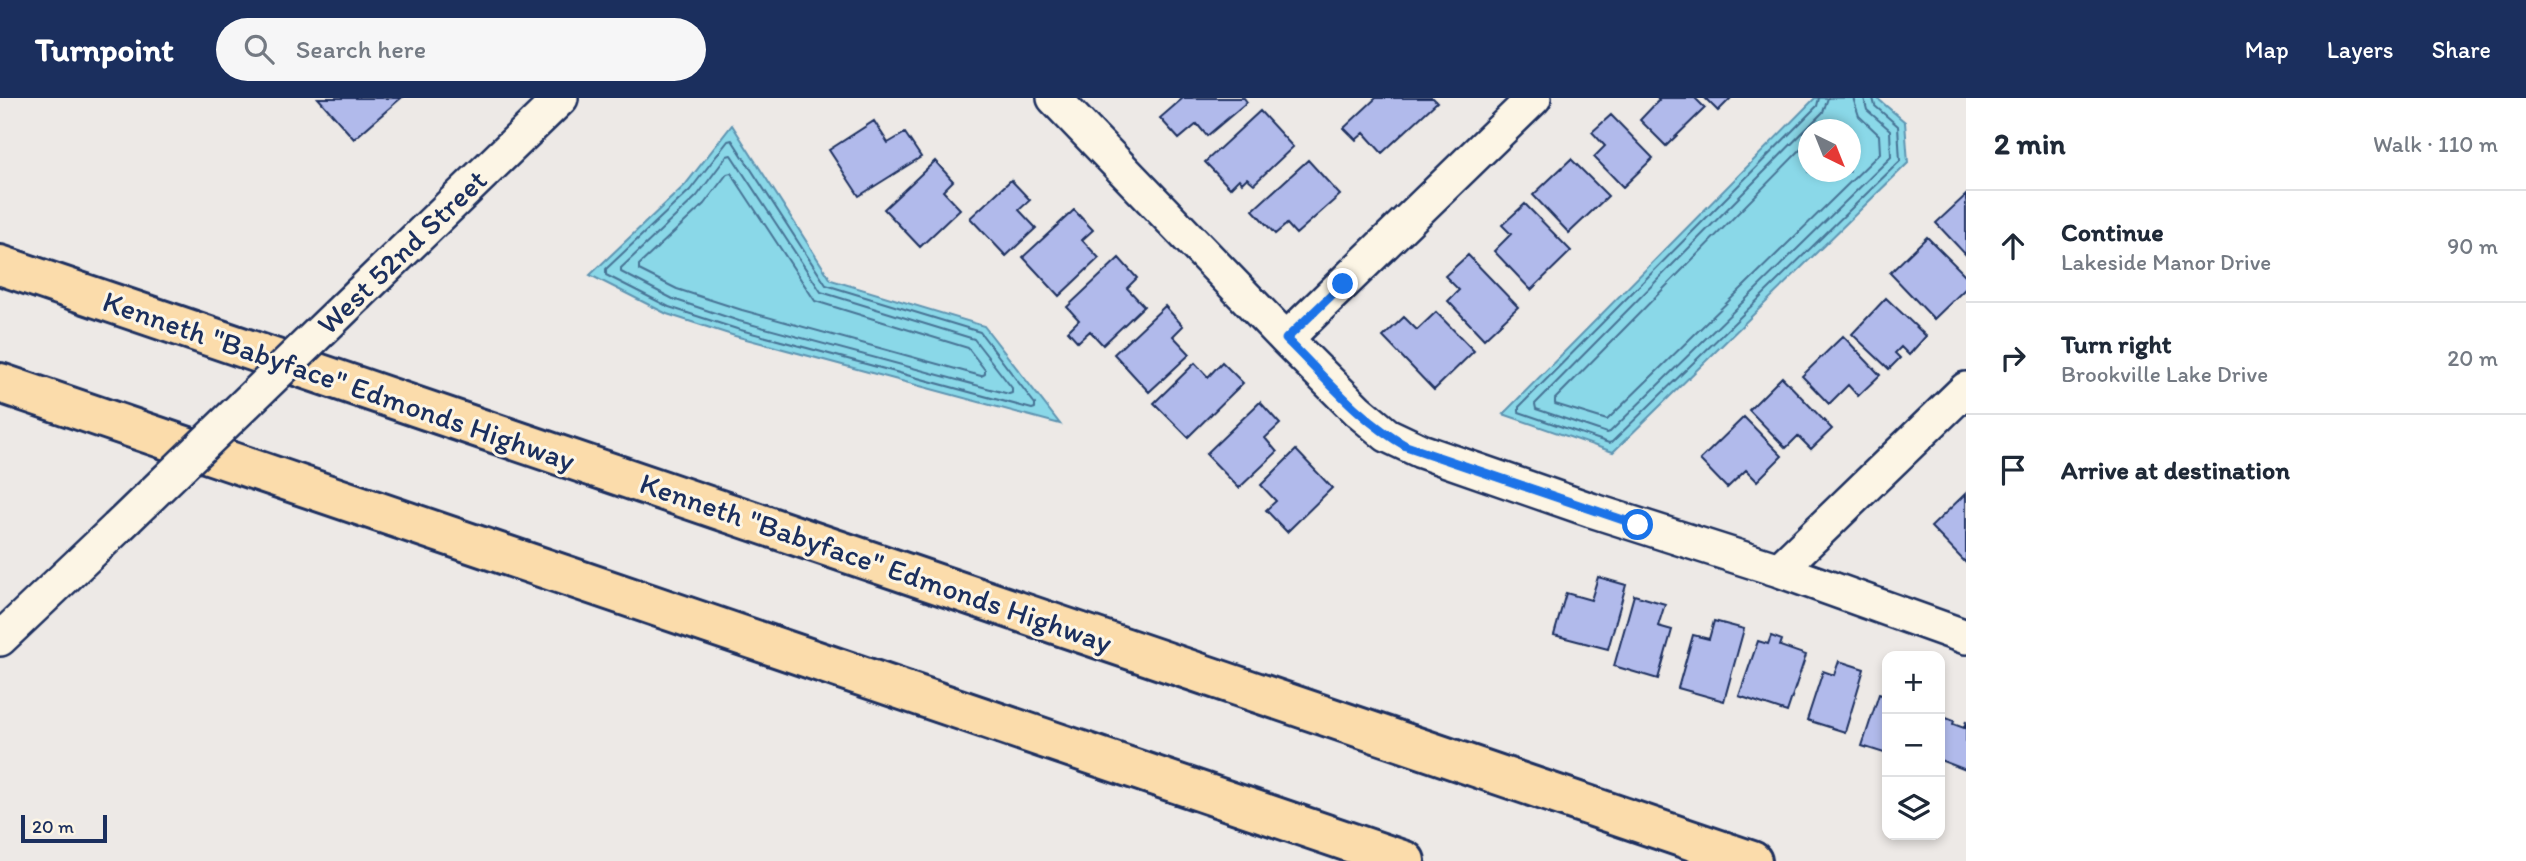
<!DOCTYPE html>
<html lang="en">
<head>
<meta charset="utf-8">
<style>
  body { margin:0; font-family:Itim,sans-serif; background:#f6f6f7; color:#1f2937 }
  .controls { position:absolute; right:21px; bottom:21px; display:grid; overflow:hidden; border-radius:14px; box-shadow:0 4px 10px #0003 }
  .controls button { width:63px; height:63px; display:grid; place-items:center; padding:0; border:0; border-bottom:2px solid #e0e1e3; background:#fff; color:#1f2937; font:35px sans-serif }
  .compass { position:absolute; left:1798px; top:21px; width:63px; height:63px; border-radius:50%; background:#fff; box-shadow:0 4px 10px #0003; rotate:137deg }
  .scale { position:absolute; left:21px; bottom:18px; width:86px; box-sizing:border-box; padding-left:7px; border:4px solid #1b2f5e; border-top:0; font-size:19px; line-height:24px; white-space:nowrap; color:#1b2f5e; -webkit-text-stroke:5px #fcf5e5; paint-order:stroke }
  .stop { position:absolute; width:21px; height:21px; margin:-16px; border:5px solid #1a73e8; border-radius:50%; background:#fff }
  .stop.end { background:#1a73e8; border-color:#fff; box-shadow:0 2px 7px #0008 }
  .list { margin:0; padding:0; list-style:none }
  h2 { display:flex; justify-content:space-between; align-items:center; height:91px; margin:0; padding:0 28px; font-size:30px }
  h2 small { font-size:23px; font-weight:400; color:#747a83 }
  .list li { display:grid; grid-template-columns:46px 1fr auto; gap:21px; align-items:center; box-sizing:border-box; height:112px; padding:0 28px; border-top:2px solid #e0e1e3 }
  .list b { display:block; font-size:26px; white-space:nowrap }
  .list p { margin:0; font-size:23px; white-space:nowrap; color:#747a83 }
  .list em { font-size:23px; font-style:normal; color:#747a83 }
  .icon { flex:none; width:38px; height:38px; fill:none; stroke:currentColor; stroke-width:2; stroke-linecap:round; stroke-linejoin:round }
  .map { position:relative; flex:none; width:1966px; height:763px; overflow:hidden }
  header { display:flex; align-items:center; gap:42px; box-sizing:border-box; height:98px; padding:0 35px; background:#1b2f5e; color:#fff }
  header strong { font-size:33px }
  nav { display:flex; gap:38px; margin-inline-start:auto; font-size:24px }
  .search { width:490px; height:63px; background:#f6f6f7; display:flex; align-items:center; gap:18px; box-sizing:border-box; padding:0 24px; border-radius:38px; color:#747a83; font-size:26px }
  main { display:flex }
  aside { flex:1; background:#fff }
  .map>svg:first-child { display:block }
  .water { fill:#8ad8e8; stroke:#5e94b1; stroke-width:2; fill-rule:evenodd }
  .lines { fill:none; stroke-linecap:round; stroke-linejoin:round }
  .shore { stroke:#477395; stroke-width:2 }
  .building { fill:#b1baeb; stroke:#1b2f5e; stroke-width:2 }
  .minor-casing { stroke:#1b2f5e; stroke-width:38 }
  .highway-casing { stroke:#1b2f5e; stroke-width:44 }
  .minor { stroke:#fcf5e5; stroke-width:33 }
  .highway { stroke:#fbdcab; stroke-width:38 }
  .minor-bridge-casing { stroke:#1b2f5e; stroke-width:38; stroke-linecap:butt }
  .minor-bridge { stroke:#fcf5e5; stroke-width:33 }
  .route { stroke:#1a73e8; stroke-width:9 }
  .labels { text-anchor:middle; stroke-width:6; stroke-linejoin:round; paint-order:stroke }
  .street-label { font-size:30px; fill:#1b2f5e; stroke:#fcf5e5 }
</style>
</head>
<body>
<header>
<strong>Turnpoint</strong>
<div class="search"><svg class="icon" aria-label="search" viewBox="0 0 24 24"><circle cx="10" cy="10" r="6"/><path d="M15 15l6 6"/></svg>Search here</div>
<nav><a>Map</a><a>Layers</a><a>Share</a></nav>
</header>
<main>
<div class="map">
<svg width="1966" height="763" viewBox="0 0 1966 763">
  <rect width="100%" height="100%" fill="#ede9e6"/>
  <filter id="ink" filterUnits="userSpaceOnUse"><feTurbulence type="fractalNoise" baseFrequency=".0143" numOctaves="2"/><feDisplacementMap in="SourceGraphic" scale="14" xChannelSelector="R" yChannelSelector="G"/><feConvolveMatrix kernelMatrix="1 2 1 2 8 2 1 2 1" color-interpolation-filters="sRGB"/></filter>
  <g filter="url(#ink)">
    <path class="water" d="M1815,0H1877L1905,24L1908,65L1613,354L1503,316ZM1808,32H1850V74H1808Z
      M732,27L831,182L984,228L1060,326L735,238L667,216L590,177L685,87Z"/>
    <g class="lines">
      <path class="shore" d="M1819,0L1817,8L1519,309V314L1609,345L1612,344L1900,63L1898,28L1875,8L1873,0
        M1828,0L1823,14L1535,306L1536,311L1607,335L1610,334L1891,59L1890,32L1867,12L1864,0
        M732,42L826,187L980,234L1035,306V310L1032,311L737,231L669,209L606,177V171L690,92L728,43Z
        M1808,44L1555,301V306L1607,322L1880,55L1879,37L1859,18L1853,0
        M731,57L821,194L974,241L1012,290V295L1009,296L739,223L673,201L621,174V170L697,98L727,58Z
        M731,75L815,203L968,250L985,272V276L981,278L742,212L677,191L639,172V167L704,106L727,76Z"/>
    </g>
    <path class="building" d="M318,0H401L354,41Z
      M1183,0H1244L1247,4L1207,38L1197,26L1179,41L1160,20Z
      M1376,0H1433L1437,4L1382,55L1364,35L1356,42L1344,30Z
      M1657,0H1695L1705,10L1666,48L1640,22L1659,2Z
      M1705,0H1731L1718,13Z
      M1260,13L1293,49L1254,86L1247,80L1242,85L1239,81L1230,90L1205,64Z
      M1611,17L1653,60L1623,89L1594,59L1605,48L1592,34Z
      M874,23L888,45L905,35L921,59L859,98L829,52Z
      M1571,61L1608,98L1569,135L1533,97Z
      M1308,62L1340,97L1296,136L1287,126L1275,136L1253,112Z
      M935,63L953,83L943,93L960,111L920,149L884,111Z
      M1011,82L1030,102L1019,112L1036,130L1006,158L970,120Z
      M1966,97V157L1936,125Z
      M1525,106L1571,153L1531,192L1494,153L1511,136L1502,127Z
      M1074,112L1093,132L1082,142L1099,160L1059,198L1023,159Z
      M1927,139L1966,178V190L1934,221L1890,175Z
      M1468,157L1518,209L1484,241L1448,203L1459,192L1445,178Z
      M1119,160L1137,180L1127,190L1144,208L1103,247L1090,233L1078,244L1068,233L1079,222L1067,209Z
      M1886,200L1926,238L1909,257L1901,249L1895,255L1900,260L1889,271L1852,236Z
      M1165,208L1183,228L1173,238L1190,256L1149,294L1114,256Z
      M1436,214L1474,253L1434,292L1383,239L1404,219L1417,232Z
      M1843,238L1880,277L1858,298L1848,287L1829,306L1802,278Z
      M1222,264L1243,285L1188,339L1154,305L1195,265L1208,279Z
      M1782,279L1832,331L1811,351L1798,338L1786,350L1749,312Z
      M1260,304L1280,326L1265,340L1277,354L1239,390L1206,356Z
      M1744,319L1782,358L1757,383L1746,372L1727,390L1700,362Z
      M1296,352L1332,390L1287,434L1266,412L1276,403L1261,387Z
      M1966,395V465L1931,429Z
      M1598,479L1626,487L1608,551L1554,537L1566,495L1591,502Z
      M1634,497L1665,506L1658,528L1672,532L1658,581L1614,568Z
      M1714,523L1744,531L1724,603L1678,590L1693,537L1709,541Z
      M1771,538L1782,542L1780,548L1806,557L1787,614L1739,598L1758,543L1768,546Z
      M1839,563L1864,571L1845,634L1807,622L1823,573L1834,577Z
      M1879,596L1887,599V656L1862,648Z
      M1941,618L1954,623L1953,626L1964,630L1966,623V672L1940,662Z"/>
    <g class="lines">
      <defs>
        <path id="minor" d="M1054,0L1286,241L1357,312L1387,337L1421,353L1591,412L1779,472L1966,539
          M359,196L561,0
          M1286,241L1534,0
          M1779,472L1966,291
          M0,541L117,430"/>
        <path id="highway" d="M0,167L1752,763
          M0,285L1405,763"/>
      </defs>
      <use href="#minor" class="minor-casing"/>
      <use href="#highway" class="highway-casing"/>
      <use href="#minor" class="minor"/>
      <use href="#highway" class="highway"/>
      <defs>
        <path id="minor-bridge" d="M117,430L359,196"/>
      </defs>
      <use href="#minor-bridge" class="minor-bridge-casing"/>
      <use href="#minor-bridge" class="minor-bridge"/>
    </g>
  </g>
  <g class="lines" filter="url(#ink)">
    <path class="route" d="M1343,186L1286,241C1324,278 1359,322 1406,348L1638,427"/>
  </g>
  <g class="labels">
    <g class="street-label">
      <text transform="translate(402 154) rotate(-44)" y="10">West 52nd Street</text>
      <text transform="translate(339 283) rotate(19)" y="10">Kenneth "Babyface" Edmonds Highway</text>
      <text transform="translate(876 465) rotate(19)" y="10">Kenneth "Babyface" Edmonds Highway</text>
    </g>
  </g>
</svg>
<div class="controls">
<button>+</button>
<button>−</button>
<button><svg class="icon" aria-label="layers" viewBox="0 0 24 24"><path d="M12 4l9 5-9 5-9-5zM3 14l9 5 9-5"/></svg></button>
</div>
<svg class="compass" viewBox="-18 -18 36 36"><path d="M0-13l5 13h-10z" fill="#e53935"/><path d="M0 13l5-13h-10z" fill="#747a83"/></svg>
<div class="scale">20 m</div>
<div class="stop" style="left:1638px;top:427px"></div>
<div class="stop end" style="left:1343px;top:186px"></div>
</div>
<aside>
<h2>2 min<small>Walk · 110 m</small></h2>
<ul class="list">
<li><svg class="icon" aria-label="ahead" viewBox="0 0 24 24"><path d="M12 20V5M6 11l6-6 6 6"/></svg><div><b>Continue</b><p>Lakeside Manor Drive</p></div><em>90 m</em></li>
<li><svg class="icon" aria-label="right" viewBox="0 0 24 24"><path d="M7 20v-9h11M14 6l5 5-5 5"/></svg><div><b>Turn right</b><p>Brookville Lake Drive</p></div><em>20 m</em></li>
<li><svg class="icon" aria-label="arrive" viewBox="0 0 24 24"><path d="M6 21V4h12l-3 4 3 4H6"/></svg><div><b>Arrive at destination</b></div></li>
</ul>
</aside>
</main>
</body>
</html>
